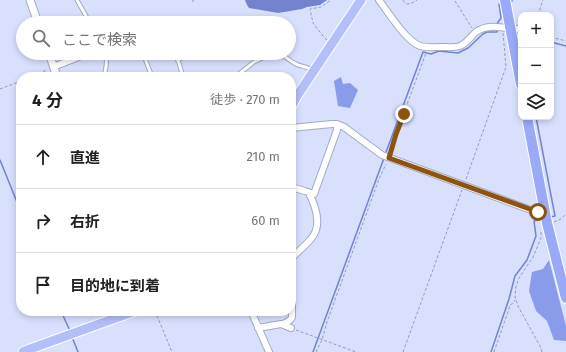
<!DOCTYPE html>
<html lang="ja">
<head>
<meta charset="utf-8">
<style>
  body { margin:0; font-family:"Fira Sans","Noto Sans JP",sans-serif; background:#f2f2f2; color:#202124 }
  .controls { position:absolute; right:12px; top:12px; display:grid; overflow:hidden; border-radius:8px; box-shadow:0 2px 6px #0003 }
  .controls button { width:36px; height:36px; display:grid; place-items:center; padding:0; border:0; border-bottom:1px solid #e0e0e0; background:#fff; color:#202124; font:20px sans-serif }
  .stop { position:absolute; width:12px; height:12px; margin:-9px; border:3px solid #8e540f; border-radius:50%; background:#fff }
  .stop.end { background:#8e540f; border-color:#fff; box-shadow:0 1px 4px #0008 }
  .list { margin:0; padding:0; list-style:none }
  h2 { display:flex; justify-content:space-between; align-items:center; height:52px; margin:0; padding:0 16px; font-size:17px }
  h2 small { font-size:13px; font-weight:400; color:#757577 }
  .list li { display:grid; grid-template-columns:26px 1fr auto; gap:12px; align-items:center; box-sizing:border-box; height:64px; padding:0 16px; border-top:1px solid #e0e0e0 }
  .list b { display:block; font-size:15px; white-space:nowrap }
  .list em { font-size:13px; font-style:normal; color:#757577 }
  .icon { flex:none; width:22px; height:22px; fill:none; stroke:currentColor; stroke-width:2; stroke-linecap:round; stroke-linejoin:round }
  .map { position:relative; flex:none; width:566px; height:352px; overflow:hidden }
  .search { position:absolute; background:#fff; box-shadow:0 2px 6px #0003; left:16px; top:16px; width:280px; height:44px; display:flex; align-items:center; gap:10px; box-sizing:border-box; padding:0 14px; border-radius:22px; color:#757577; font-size:15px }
  .panel { position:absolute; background:#fff; box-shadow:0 2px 6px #0003; left:16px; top:72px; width:280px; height:244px; border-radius:16px }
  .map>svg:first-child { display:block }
  .forest { fill:#8a9be9 }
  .water { fill:#7383cf }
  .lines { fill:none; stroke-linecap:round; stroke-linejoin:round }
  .stream { stroke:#7383cf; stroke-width:1.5 }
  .service-casing { stroke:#a3aac6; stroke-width:5 }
  .minor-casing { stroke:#a3aac6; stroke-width:8 }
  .tertiary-casing { stroke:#a3aac6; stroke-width:9 }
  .primary-casing { stroke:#fff; stroke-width:11 }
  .trunk-casing { stroke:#fff; stroke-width:12 }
  .path { stroke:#959bb1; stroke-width:1; stroke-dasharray:3 2; stroke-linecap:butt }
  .service { stroke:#fff; stroke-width:3 }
  .minor { stroke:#fff; stroke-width:6 }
  .tertiary { stroke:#fff; stroke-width:7 }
  .primary { stroke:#b4bffa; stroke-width:9 }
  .trunk { stroke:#9baaf8; stroke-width:10 }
  .route { stroke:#8e540f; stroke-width:5 }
</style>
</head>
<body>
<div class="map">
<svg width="566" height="352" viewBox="0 0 566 352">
  <rect width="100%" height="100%" fill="#d8e0fd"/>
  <path class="forest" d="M341,77L343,84L350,83L358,90L350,108L338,106L334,81Z
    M549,260L566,326V341L554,340L547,321L536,311L529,291L532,272L543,269Z"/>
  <path class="water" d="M245,0H327L320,5L307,7L302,9L278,13L249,8L247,5Z"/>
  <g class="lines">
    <path class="stream" d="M512,1V0
      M496,25L501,18L499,4
      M551,42L566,46
      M536,117L555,216L550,217
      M385,155L423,52L431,54L439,51L458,53L468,48L483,34L487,32H497V29
      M0,160L21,212
      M61,311L70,331
      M72,337L78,352
      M313,352L384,158
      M491,352L509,299L515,276L527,260L536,236L534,221L541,219"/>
    <defs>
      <path id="service" d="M77,0L90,23
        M192,23L199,19L202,21
        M143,53L152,77
        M174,53L179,63L183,77
        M278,53C285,55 289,61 296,64C301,67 307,66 312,70
        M178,60L190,53
        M104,77L106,67L107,53
        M235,77L254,62L273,53"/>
      <path id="minor" d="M379,0C388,12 406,41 420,46C427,48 434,47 441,47C447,47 454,48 460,46C467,43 471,36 476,32C487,24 500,27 512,29C515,29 518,29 521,29
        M53,67L89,53
        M291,128L332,124H337L344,127L382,155L528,209L538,212L545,211
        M291,187L305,191L314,194L337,130V124
        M251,311L269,352
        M283,324C287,322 291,321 292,317V258C297,252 304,247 310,240C323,227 316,207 309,193
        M258,328L281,324L291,328"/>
      <path id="tertiary" d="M30,0L38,23
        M49,53L57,77"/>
      <path id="primary" d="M291,107L297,96L361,0
        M23,352L30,349L135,311"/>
      <path id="trunk" d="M505,0L521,84
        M527,117L547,223L566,298"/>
    </defs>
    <use href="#service" class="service-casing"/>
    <use href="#minor" class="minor-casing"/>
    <use href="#tertiary" class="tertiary-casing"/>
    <use href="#primary" class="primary-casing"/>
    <use href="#trunk" class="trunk-casing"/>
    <path class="path" d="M193,0V2
      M403,0C406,7 412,3 417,0
      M455,1L472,28
      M538,15L543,0
      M551,37L566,41
      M327,40L323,36L313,23L310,9L321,7L331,0
      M29,77L47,70
      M0,89L21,81
      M391,151L396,134L426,53
      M466,179L506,67L503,33
      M554,222L561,219L566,214
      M541,232V238L533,257L519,278L516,286L515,297L518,306L540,346L542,352
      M155,311L172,352
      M296,330L356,352
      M316,352L322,340L327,322L379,179L386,164
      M403,352L462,190
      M494,352L510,306L515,300"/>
    <use href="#service" class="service"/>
    <use href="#minor" class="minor"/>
    <use href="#tertiary" class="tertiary"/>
    <use href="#primary" class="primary"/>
    <use href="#trunk" class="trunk"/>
  </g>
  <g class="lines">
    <path class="route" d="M404,114L396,134L389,158L538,212"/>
  </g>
</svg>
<div class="controls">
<button>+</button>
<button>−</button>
<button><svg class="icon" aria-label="layers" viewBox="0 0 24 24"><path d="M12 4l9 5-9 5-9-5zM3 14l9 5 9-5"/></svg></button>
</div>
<div class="stop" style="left:538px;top:212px"></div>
<div class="stop end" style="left:404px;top:114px"></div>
<div class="search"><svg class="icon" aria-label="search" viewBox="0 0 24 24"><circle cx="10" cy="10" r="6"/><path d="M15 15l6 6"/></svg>ここで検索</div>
<section class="panel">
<h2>4 分<small>徒歩 · 270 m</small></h2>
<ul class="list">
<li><svg class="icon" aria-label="ahead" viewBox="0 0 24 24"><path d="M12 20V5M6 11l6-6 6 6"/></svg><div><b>直進</b></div><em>210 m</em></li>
<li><svg class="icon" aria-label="right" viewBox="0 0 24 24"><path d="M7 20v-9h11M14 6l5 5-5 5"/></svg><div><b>右折</b></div><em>60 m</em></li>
<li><svg class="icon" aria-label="arrive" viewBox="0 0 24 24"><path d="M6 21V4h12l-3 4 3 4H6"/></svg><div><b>目的地に到着</b></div></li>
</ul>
</section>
</div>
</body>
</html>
